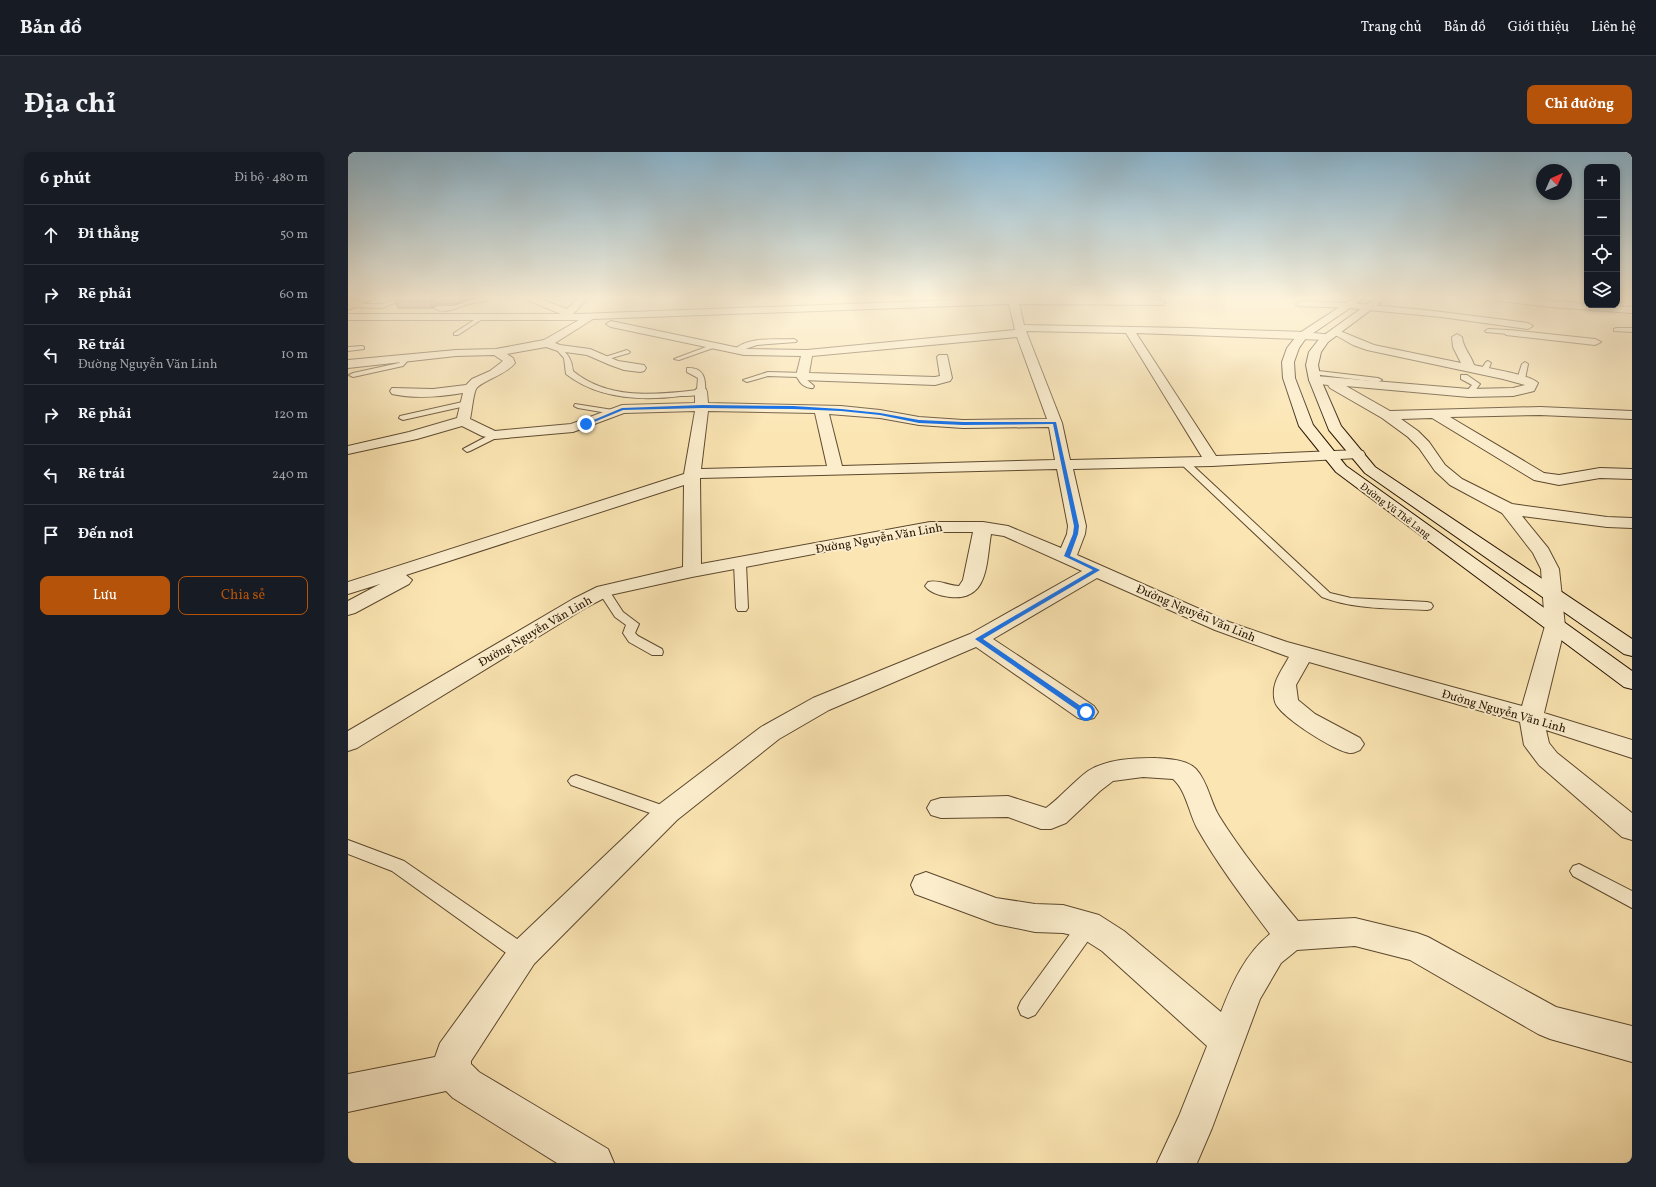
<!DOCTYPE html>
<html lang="vi">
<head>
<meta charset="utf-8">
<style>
  body { margin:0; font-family:Vollkorn,serif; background:#20242c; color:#f1f3f6 }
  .controls { position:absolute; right:12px; top:12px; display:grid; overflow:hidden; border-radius:8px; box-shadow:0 2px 6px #0003 }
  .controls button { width:36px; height:36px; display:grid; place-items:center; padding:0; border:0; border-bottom:1px solid #363941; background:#171b24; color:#f1f3f6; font:20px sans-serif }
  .compass { position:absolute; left:1188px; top:12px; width:36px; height:36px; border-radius:50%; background:#171b24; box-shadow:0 2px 6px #0003; rotate:45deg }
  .stop { position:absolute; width:12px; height:12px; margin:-9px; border:3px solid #1a73e8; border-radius:50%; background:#fff }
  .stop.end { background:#1a73e8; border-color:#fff; box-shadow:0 1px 4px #0008 }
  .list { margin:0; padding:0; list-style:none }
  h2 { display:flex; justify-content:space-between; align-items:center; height:52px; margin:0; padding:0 16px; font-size:17px }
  h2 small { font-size:13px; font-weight:400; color:#9ea1a6 }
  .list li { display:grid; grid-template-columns:26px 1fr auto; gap:12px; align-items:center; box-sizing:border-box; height:60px; padding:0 16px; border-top:1px solid #363941 }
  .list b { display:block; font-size:15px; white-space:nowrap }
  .list p { margin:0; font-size:13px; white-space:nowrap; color:#9ea1a6 }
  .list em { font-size:13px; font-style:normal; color:#9ea1a6 }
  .actions { display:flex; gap:8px; padding:12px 16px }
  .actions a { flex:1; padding:9px 0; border:1px solid #b45309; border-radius:8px; text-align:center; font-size:14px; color:#b45309 }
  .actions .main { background:#b45309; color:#fff }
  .icon { flex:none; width:22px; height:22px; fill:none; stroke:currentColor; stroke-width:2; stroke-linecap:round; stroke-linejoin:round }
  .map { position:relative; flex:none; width:1284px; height:1011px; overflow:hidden; border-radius:8px }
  header { display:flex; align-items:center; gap:24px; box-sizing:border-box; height:56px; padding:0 20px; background:#171b24; border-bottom:1px solid #363941 }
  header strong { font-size:19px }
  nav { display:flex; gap:22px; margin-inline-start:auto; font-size:14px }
  .intro { display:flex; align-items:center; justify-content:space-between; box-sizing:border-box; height:96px; padding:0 24px }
  h1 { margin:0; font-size:28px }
  .button { padding:10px 18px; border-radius:8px; background:#b45309; color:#fff; font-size:14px; font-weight:700 }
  main { display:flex; gap:24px; padding:0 24px }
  aside { flex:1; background:#171b24; border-radius:8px; box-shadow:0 2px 6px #0003 }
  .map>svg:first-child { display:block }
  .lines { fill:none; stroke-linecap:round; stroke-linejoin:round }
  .lane-casing { stroke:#5c482e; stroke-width:2 }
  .street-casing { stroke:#5c482e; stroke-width:2 }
  .secondary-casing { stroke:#271402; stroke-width:2 }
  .primary-casing { stroke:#271402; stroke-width:2 }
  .lane { fill:#fceecd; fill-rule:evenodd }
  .street { fill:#fceecd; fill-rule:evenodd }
  .secondary { fill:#fceecd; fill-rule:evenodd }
  .primary { fill:#eec279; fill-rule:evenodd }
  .wall { fill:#c08a77; stroke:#271402 }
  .shaded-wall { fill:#9c7161; stroke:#271402 }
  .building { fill:#dfa18a; stroke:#271402 }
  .route { fill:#1a73e8 }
  .labels { text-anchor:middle; stroke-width:4; stroke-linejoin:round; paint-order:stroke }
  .far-street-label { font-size:10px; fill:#271402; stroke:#fceecd }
  .street-label { font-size:12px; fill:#271402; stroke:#fceecd }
</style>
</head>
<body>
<header>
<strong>Bản đồ</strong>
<nav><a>Trang chủ</a><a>Bản đồ</a><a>Giới thiệu</a><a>Liên hệ</a></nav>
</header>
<div class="intro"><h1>Địa chỉ</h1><a class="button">Chỉ đường</a></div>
<main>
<aside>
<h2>6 phút<small>Đi bộ · 480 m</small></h2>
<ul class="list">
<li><svg class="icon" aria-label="ahead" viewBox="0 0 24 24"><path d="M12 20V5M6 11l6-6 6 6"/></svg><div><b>Đi thẳng</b></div><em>50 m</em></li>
<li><svg class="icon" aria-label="right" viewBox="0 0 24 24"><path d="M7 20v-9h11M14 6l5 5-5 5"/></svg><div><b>Rẽ phải</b></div><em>60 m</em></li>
<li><svg class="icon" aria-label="left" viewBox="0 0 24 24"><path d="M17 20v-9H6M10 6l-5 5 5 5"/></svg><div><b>Rẽ trái</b><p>Đường Nguyễn Văn Linh</p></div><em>10 m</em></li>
<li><svg class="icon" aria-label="right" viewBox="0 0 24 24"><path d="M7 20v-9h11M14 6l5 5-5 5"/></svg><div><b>Rẽ phải</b></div><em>120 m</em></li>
<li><svg class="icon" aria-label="left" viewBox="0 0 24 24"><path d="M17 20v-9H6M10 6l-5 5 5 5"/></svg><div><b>Rẽ trái</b></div><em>240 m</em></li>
<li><svg class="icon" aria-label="arrive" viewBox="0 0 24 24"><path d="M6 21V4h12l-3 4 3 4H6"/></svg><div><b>Đến nơi</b></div></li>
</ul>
<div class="actions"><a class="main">Lưu</a><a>Chia sẻ</a></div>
</aside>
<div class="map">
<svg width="1284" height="1011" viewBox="0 0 1284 1011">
  <rect width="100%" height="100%" fill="#fbe5b2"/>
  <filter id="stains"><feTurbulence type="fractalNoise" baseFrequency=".005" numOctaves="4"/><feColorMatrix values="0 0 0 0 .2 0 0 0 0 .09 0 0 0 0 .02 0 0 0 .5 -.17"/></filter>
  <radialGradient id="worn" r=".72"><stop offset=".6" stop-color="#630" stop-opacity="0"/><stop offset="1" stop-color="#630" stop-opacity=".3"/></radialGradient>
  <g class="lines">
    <defs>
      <path id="lane" d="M54,145H61L34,156L0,155V153L2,152H33Z
        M136,146L139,148L138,149C134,150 129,150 125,151C113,153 98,164 86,156L89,154H107L122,148Z
        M134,163L139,164L110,183H106V181Z
        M1268,176H1284V180L1266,179V177Z
        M1140,177L1160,178L1163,180L1160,182L1138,180L1137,179Z
        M446,187L449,189L448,190L409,193L389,200L386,198C400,184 427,188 446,187Z
        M366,192L369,194L368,195L331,208L326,207Z
        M14,194L16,195V197L0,199V195Z
        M208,195H212C220,202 224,208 225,219C260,248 307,243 349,238L350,226L339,220V216C356,215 358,227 357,240C352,244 340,244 333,244C294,249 250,247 218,222L216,206L207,196Z
        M279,198L282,200L281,201L257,208L254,206Z
        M59,204L62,206L55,214L5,225L1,223L5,221L51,211Z
        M1140,209L1143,211L1139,221H1133L1132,219L1138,210Z
        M1177,210L1180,212L1177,227L1173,229H1170L1169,227L1174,212Z
        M962,218L1030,226L1034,228L1030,230L965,222H962Z
        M420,220L457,221L458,227L466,234L465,236C459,237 450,231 450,225L420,224L399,230L395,228Z
        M1113,223H1119L1132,232L1124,243H1118L1117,241L1124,233L1113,227Z
        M119,249H122V253L55,268L51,266L52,264Z
        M227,252L265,258L269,260L265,262L230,256L226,254Z
        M147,280L150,281L151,283L150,285L122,299L119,300L115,297Z
        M836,307L839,308L982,441L1003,446L1079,450L1083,451L1085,454L1083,457L1079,458C1044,456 1007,458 974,445L833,312L832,310Z
        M392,409L398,412L400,456L398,459H390L388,456L386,412Z
        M256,436L260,437L275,460L291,472L287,481L290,484L314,497L315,500L314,503H304L281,490L275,481L278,473L267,465L250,439L252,437Z
        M228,623L325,657L327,661L325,665L319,667L223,633L220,629L223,625Z
        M0,688L56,709L182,796L185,802L182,808L175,811L168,808L44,719L0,702Z
        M1231,712L1284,739V756L1225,724L1222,719L1225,714Z
        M740,765L747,767L749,773L747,779L687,863L680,866L673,863L670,856L673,849L733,767Z"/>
      <path id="street" d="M176,145H187L219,157L232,145H241L225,162H230L660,146V145H668L669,146L812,148L815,149L817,151L815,153L671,152L676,173L839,176L956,180L984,183L985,185L980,188L788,181L868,304L1010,298L1015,299L1017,302L1015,305L1010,306L864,314L725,317L738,374L737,382L729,403L881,470L939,490L1174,554L1197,474L1193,417L1185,401L1154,361L1102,333L1087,319L1071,296L1060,285L1034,266L982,236L980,233L963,231L961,228L963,225L967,224L1121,237L1165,236L1177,233L1155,227L1019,198L1005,193L982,180L987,177L1026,193L1113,211L1105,195L1104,185L1109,182L1114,185C1115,196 1123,203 1126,213C1138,216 1184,223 1190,231L1186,239L1165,244L1121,245L998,234L1042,259L1192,255L1284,259V267L1192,263L1102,265L1196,321L1211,323L1252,316L1284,317V327L1252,326L1211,333L1186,328L1084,266L1053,267L1070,279L1081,290L1097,313L1114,327L1164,352L1259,365L1284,366V376L1259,375L1174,364L1200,396L1211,417L1217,474L1196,561L1284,588V606L1198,578L1201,591L1209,601L1284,661V688L1274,685L1191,613L1176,593L1172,570L961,510L948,533L950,548L967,562L1012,586L1016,592L1012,598C1009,599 1006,601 1003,601C989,601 931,564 927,550C922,532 933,520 941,505L867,478L749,426L645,487L746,554L750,560L746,566L738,568L730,566L628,495L481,558L431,587L329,668L186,812L123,909V912L131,920L260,997L266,1011H209L105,946L98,939L0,960V922L87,905L92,891L164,792L309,654L413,575L465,546L622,482L734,419L656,384L643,382C638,411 641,449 602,445C593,444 582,441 577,434L580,430C591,427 600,434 611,434L615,428L625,380H582L344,425L262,443L239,455L9,596L0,599V579L225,447L249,435L335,415L336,333L58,423L64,428L61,432L7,461L0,463V449L32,432L0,442V430L336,322L347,259L276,261L225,280L147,287L134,284L114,274L69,287L0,302V294L61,280L109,266L115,241C91,245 67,247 44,242L42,239L44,236L85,237L118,233L124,227L142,219L155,209L146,203L108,204L0,216V208L108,198L148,197L196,188L231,168H0V162H213L177,147ZM661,152L667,178L459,198L396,197L263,169L258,172L263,175L396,203L453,204L448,224L450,227L454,228L587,233L602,229L604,226L599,203H591L589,205L592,224L587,225L461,221L464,204L669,185L699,267L615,268L571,265L532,258L493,254L360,251L359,240L358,237H348L347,240V251L274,253L223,272L147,279L122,267C124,259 125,243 128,237C133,229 158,223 167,211L165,206L159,202L198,195L210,199L239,203L262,213L276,218L292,220L296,219L298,216L296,213L270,209L242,197L212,193L207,191L245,167ZM678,179L778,181L854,305L722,308L714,271ZM360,259L467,261L479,314L353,317ZM481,262L532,266L571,273L615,276L701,275L707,308L494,314ZM709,317L720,374L719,382L713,396L660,374L635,370H582L353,412L352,326Z
        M1139,145H1164L1239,152V153L1284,155V161L1202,155L1144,148Z
        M953,149C1029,151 1104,161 1180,171L1185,174L1180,177L1093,165L1001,156L950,154L948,152Z
        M1162,178L1247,187L1253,190L1247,193L1158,183L1157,181Z
        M807,606C819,607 838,607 848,617C860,630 862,649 871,664C894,701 922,735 950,769L1007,766L1069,781L1080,785L1208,855L1284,874V910L1202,887L1190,882L1062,808L1007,794L949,798L933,811L912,847L864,976L849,1011H809L831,964L859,894L754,799L732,785L715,781L687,780L648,772L567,742L563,733L567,724L578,720L648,746L687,752L715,753L751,763L776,779L873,860C884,832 897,802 922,782C896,747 870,713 849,676C841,661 838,638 825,627L795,625L765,629L752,639L718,671L703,677H693L660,665L593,666L583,663L579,656L583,649L593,646L660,644L698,656C713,645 725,630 740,619C759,607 785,606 807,606Z"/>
      <path id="secondary" d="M1007,145H1018L958,186L951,196L946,210L947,226L965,273L998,314L1284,519V537L1276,535L988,320L951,274L935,226L934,210L939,196L950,182Z
        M1029,145H1040L980,190L973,200L970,213L973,228L993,274L1027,315L1284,487V504L1276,502L1017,321L981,278L961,228L958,213L961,200L972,186Z"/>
      <path id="primary" d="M16,145H28L26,147L0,158V151Z"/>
    </defs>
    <use href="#lane" class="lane-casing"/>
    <use href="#street" class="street-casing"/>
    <use href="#secondary" class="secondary-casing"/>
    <use href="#primary" class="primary-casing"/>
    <use href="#lane" class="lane"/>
    <use href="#street" class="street"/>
    <use href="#secondary" class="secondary"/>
    <use href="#primary" class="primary"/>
  </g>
  <path class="wall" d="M56,145H135L122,147L107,152H89L85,156H50L47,149Z"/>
  <path class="shaded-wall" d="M86,145L89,152L85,156L82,149Z
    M104,145H135L122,147L107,152Z"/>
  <path class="building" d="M56,145H105H86L82,149H47Z"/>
  <linearGradient id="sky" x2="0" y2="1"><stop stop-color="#8bb8d3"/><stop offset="0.51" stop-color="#fdf3dc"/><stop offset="1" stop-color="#fdf3dc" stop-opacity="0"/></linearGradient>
  <rect width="1284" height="286" fill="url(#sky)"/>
  <path class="route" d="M354,253L445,254L493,257L532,261L571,268L615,270H708L731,374L730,382L722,404L752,418L635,487L740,559V562H735L627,487L745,418L716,404L725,382L726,374L705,272L615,273L571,271L532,263L493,259L445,257L354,256L275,258L239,273L236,272L274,256Z"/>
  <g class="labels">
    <g class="far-street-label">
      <text transform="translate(1048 358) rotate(37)" y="4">Đường Vũ Thê Lang</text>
    </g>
    <g class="street-label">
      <text transform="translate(531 386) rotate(-10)" y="4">Đường Nguyễn Văn Linh</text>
      <text transform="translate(848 461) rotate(23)" y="4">Đường Nguyễn Văn Linh</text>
      <text transform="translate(187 479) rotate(-30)" y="4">Đường Nguyễn Văn Linh</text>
      <text transform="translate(1156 559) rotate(16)" y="4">Đường Nguyễn Văn Linh</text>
    </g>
  </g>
  <rect width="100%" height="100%" filter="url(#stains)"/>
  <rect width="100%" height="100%" fill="url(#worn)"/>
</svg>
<div class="controls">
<button>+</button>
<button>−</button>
<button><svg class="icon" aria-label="locate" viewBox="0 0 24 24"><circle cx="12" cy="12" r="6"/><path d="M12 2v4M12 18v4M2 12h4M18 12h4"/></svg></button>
<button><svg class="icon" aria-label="layers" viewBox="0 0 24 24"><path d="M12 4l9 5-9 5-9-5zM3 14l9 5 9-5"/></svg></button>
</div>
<svg class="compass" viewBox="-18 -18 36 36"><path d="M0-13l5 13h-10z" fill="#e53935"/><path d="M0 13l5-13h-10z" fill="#9ea1a6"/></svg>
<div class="stop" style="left:738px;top:560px"></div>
<div class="stop end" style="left:238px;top:272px"></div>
</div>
</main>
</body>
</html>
